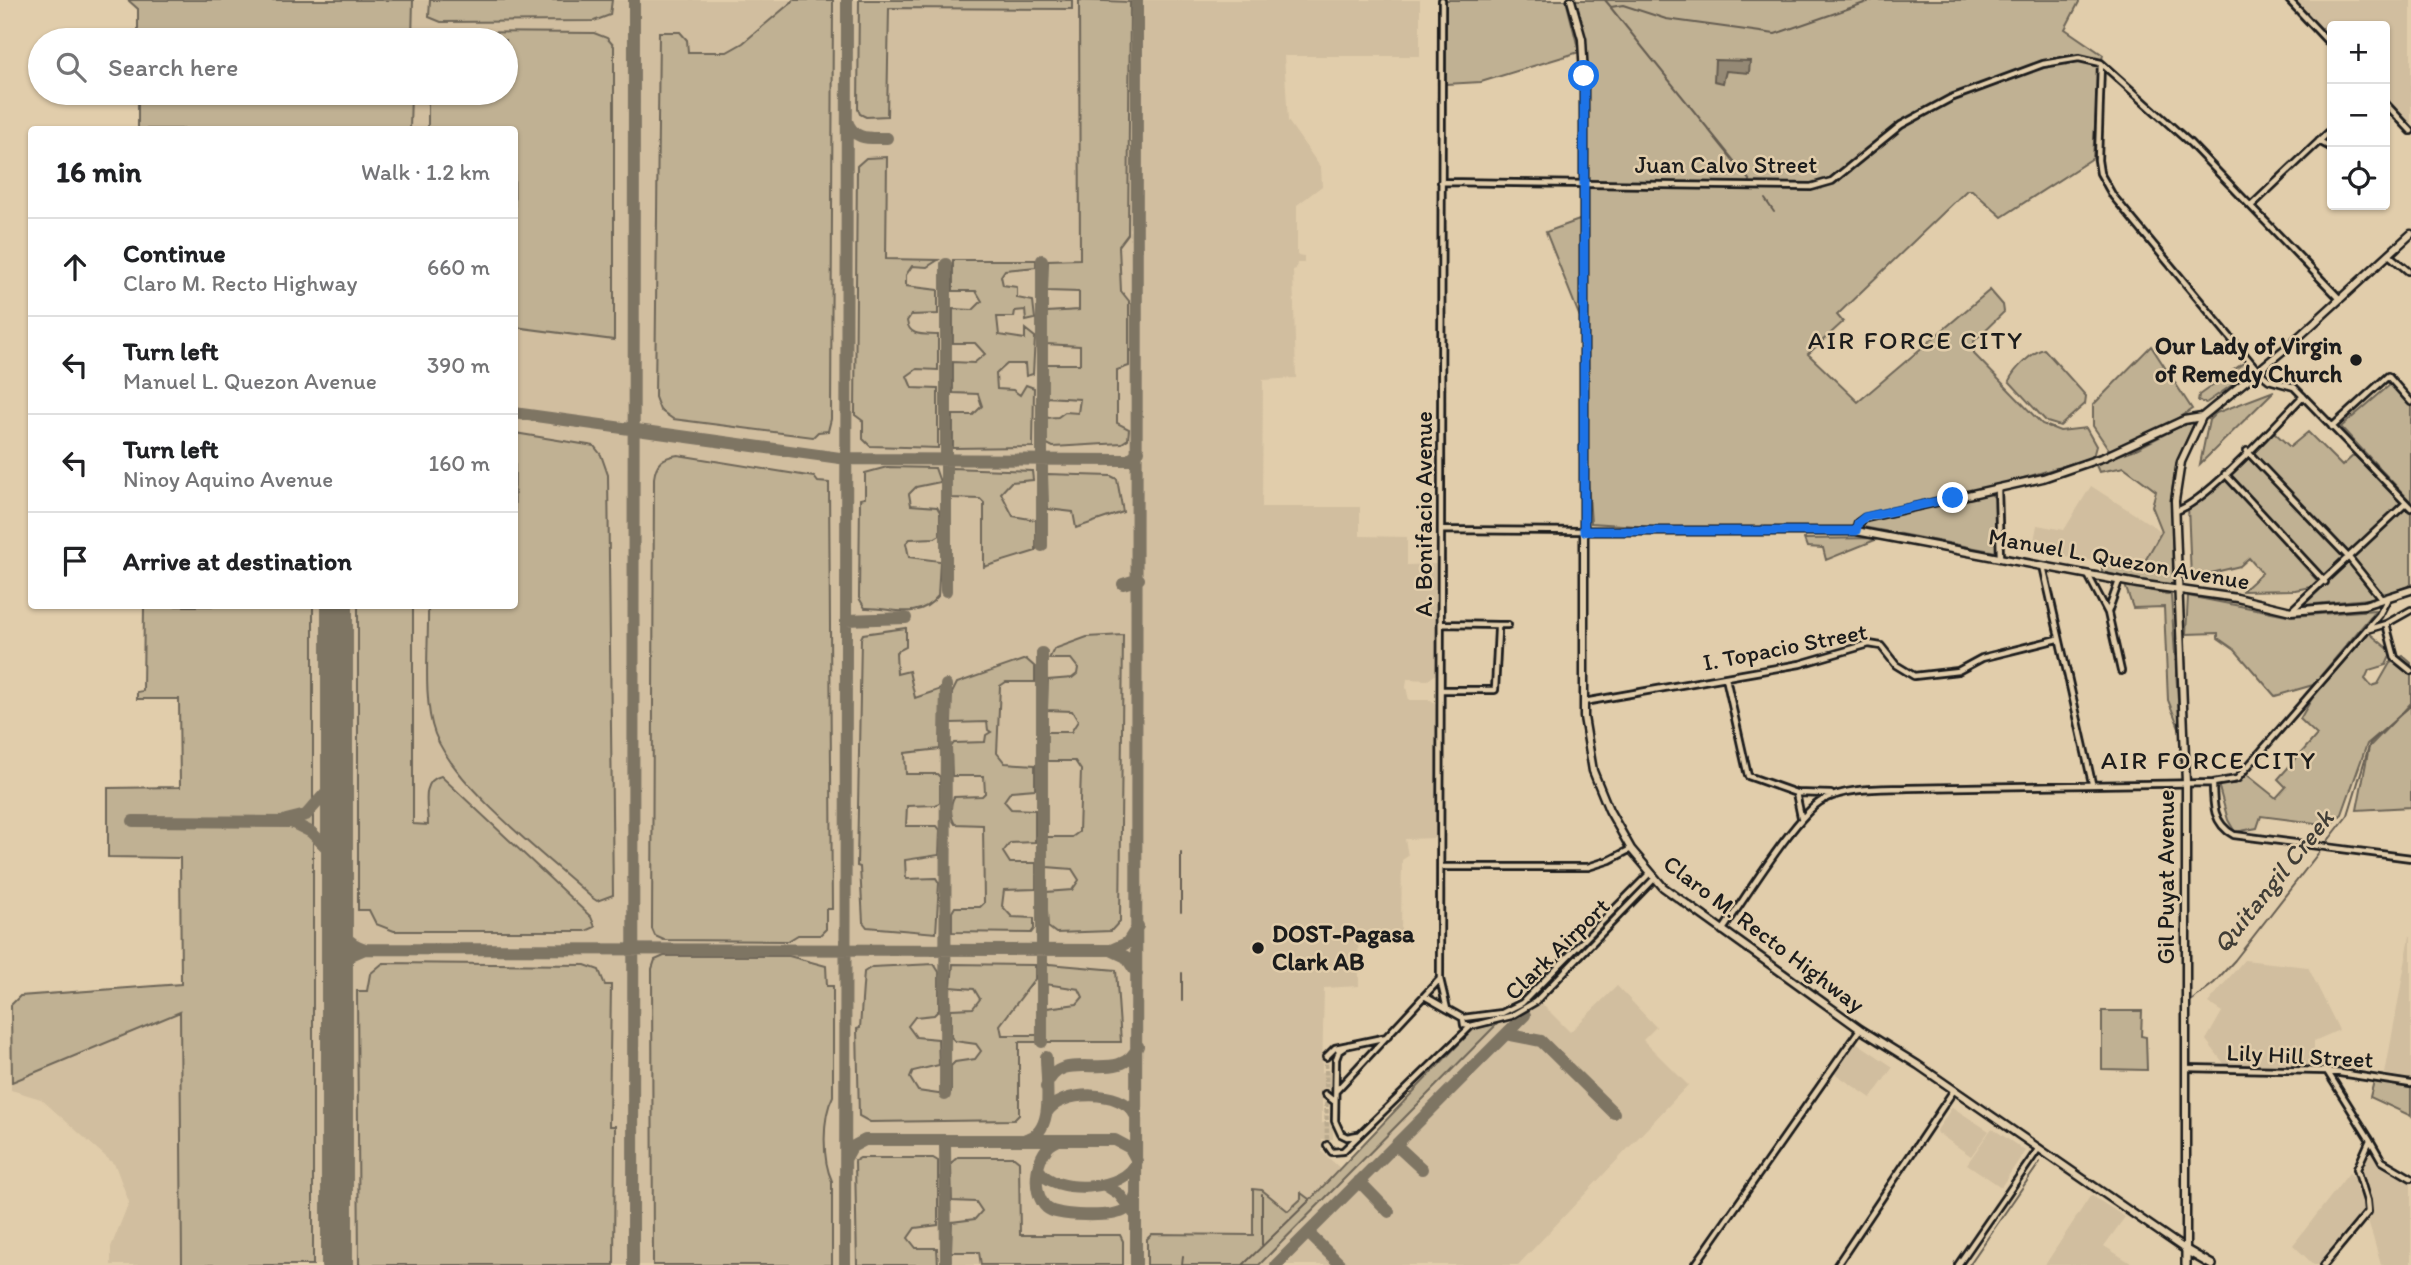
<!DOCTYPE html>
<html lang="en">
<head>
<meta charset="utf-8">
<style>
  body { margin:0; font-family:Itim,sans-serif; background:#f2f2f2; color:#202124 }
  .controls { position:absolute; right:21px; top:21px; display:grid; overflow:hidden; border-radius:7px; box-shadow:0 2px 5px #0004 }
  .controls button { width:63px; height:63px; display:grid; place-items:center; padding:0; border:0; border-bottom:2px solid #e0e0e0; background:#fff; color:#202124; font:35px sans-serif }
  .stop { position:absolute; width:21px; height:21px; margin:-16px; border:5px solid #1a73e8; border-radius:50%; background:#fff }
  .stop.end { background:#1a73e8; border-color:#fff; box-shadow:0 2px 7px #0008 }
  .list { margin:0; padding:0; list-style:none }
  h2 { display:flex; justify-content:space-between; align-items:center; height:91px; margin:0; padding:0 28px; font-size:30px }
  h2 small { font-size:23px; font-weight:400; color:#757577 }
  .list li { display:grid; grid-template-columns:46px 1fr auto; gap:21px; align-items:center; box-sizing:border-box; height:98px; padding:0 28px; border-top:2px solid #e0e0e0 }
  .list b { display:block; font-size:26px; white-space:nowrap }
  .list p { margin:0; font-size:23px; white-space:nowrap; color:#757577 }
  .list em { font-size:23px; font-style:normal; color:#757577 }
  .icon { flex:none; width:38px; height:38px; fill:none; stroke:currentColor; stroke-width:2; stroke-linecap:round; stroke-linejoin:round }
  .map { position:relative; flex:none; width:2411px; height:1265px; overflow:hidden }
  .search { position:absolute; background:#fff; box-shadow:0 2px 5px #0004; left:28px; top:28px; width:490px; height:77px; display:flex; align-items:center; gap:18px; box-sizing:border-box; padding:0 24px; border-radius:38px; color:#757577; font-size:26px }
  .panel { position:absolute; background:#fff; box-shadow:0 2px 5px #0004; left:28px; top:126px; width:490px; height:483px; border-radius:7px }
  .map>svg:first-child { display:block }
  .built { fill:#d1be9f }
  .green { fill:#c0b193; stroke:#6e6658; stroke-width:2 }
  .water { fill:#958974; stroke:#655d51; stroke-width:2 }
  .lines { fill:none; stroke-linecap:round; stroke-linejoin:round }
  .stream { stroke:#655d51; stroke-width:2 }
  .taxiway { stroke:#7e7464; stroke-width:12 }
  .runway { stroke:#7e7464; stroke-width:32 }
  .street-tunnel { stroke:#baaa8e; stroke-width:4.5; stroke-dasharray:4.5 2; stroke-linecap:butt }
  .street-casing { stroke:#1c1c1c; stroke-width:10 }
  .secondary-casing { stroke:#1c1c1c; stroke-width:11 }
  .primary-casing { stroke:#1c1c1c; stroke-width:12 }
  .street { stroke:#e1cdab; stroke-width:4.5 }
  .secondary { stroke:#e1cdab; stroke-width:6 }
  .primary { stroke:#e1cdab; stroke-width:7 }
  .route { stroke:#1a73e8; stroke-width:9 }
  .poi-dot { fill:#1c1c1c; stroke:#e1cdab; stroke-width:2.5 }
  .labels { text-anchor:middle; stroke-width:5; stroke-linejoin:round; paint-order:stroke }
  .street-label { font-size:24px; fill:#1c1c1c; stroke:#e1cdab }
  .poi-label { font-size:24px; font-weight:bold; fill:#1c1c1c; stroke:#e1cdab; text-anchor:end }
  .neighbourhood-label { font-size:26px; letter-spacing:2px; fill:#1c1c1c; stroke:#e1cdab }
  .water-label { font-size:26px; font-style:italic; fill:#403d36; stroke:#e1cdab }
</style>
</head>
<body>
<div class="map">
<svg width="2411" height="1265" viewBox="0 0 2411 1265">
  <rect width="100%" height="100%" fill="#e1cdab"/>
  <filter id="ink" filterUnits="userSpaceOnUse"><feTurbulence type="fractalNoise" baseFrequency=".0143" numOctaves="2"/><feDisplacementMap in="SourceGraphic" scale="14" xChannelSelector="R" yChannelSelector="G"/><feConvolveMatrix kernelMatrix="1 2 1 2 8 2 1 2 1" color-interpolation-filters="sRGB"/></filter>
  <g filter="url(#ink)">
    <path class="built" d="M128,0H1420V56H1284L1288,121L1321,168L1322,186L1297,205V255L1304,256V263H1297L1296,269L1293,270L1296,378L1263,380L1262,507H1360V536L1407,537V565L1438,564L1439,672L1428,680L1407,679L1406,687L1409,700H1431L1439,707V838L1405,839L1408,856L1402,860L1401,931L1358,932L1359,986L1324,988L1322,1072H1333V1087L1322,1088V1123H1333V1139H1322V1152L1341,1169L1483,1027L1512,1021L1540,1002L1570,1032L1617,986L1656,1027L1643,1040L1688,1085L1518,1265H111V1247L129,1202L115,1165L41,1099L11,1090V1005L26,994L181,984L180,858L108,857V788L180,787L179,699H137V692L143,691L144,606H514V130L138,129V93H506V40H138V9Z
      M2295,0H2411V124L2385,96V26H2332V41Z
      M2091,486L2161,531L2141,568L2032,552L2037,525L2064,530Z
      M2410,936H2411V1079L2385,1074Z
      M2244,960L2308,967L2339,1030L2314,1041V1066H2226L2206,1040L2222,1012L2208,1003Z
      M1853,1040L1893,1067L1871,1098L1831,1071Z
      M1952,1107L1989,1131L1971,1156L1936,1132Z
      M1992,1128L2025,1151L2001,1187L1967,1164Z
      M2370,1148H2372L2380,1163L2411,1179V1265H2381L2368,1220L2372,1208L2361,1166Z
      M2349,1173L2356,1179L2366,1209L2320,1265H2314L2293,1245Z
      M2091,1195L2125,1217L2104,1246L2134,1265H2045Z"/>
    <path class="green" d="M128,0H413L412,40H138V9Z
      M430,0H612L610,15L594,21L441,22L429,17Z
      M794,0H833L831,419L828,431L818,432L813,437L673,419L660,410L655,397L659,32H680L687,40L688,52H727L743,43Z
      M859,0H1072V9L889,8L887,116L866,117L860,114L858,109Z
      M1079,0L1130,2L1128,234L1119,246L1121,291L1129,301V366L1117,370V423L1129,429L1128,439L1122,443L1053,447L1045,443V418L1058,417L1065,412L1078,413L1080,399L1045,397L1046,364H1080V346L1046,344L1047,312L1079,310V292L1047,291L1048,260L1080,259Z
      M1444,0H1566L1579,52L1481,82L1446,84Z
      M1574,0H2080L2065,29L2103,55L2098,76L2093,158L2002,217L1972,190H1967L1837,315L1843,322L1808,354L1858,402L1990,290L2003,305L2004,312L1974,341V354L2042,424L2060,431L2086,428L2096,446L2093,457L2007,483L1870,513L1860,517L1851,528L1653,527L1591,523L1587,467L1588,72L1584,38Z
      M450,32L594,33L607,38L614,46V340L515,327L514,130L428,129V93H506V40H449Z
      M138,93H411L410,129H138Z
      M887,157L886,259L938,260L927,267L912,266L906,275V286L938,290V314L911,315L907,321C909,337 924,334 938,335V370L917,369L907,376L912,388L938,389V448L870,446L863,439V421L855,415L857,166L866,158Z
      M1582,219L1581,320L1546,232Z
      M953,260H1036V267L1005,270L1001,276L1003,285L1017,287V298L1033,301L1035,319L1026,321L1025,310L1015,311L1014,317H997L999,335L1025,339V329L1035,337L1033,374L1026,376L1025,364H1007L996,374L997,389L1013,390L1020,395L1026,385L1034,388L1033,447L953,448V415H973L982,406L978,394L953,393V362L974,363L985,354L975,343H953V309L973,310L982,301L976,291H953Z
      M2151,346L2192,409L2156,432L2110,451L2093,426V405Z
      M2044,349L2086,396L2085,404L2060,426L2047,422L2009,381C2014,369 2032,352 2044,349Z
      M2249,363L2252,368L2248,374L2206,403L2198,401L2199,395L2242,364Z
      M2391,384L2411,406V502L2341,427Z
      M2274,391L2200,464L2209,420L2216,413Z
      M2192,420L2195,421L2177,461L2172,490L2173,583L2167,586L2102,572V562L2141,568L2162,531L2152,506L2156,491L2124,467L2099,472L2095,463L2136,449Z
      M2274,432L2290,447L2308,432L2342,466L2354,455L2403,503L2325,577L2230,475Z
      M515,433L594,446L601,455L608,475L613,895L597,901L591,897C547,857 456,788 435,734C422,700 429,643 428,606H514Z
      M678,455L814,477L818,482L829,483L832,909H826V929L820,935H798L788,941L664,940L655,936L652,929L654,478C656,462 663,457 678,455Z
      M887,467L935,468L940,482L916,487L909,494L911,505L937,507L940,512V535L935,538L910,539L906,543L909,557L940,561L938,596C917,622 891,607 865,608L859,598L860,499L865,498V473Z
      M951,468L1032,471L1033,480L1011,482L1001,493L1013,516L1036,520V551L984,567V503L980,499L951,498Z
      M1047,474L1111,476L1117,479L1123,512L1076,528L1073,512L1048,509Z
      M2222,474L2321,585L2295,590L2242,591L2262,573L2249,558L2240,566L2191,578L2188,505Z
      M1990,493L1995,498L1999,549L1996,552L1863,527L1866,521Z
      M2408,502L2411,505V585L2385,595L2350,559Z
      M1880,538L1826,560L1823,548L1807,547L1804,539Z
      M2350,561L2379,598L2304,605Z
      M2125,585L2171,595L2180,730L2168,700L2164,607L2133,608Z
      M2188,596L2292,616L2376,610L2313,685L2275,696L2235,650L2218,638V633L2186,634Z
      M144,606H313V1265H182L180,1012L12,1082L11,1005L20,996L181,984L180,858L108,857V788L180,787L179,699H137V692L143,691Z
      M358,606H413V824L428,825C428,807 420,781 441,776L591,917L595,927L586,931H394L376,924L369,910H358Z
      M906,628V647L896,652L897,674L909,671L915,698L941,689L940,749L905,753L906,774H937L940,777V802L936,805L907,806L906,826H937L940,830L939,855L905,860L906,879L936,878L939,883L936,933L867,927L863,922L860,867L857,866L861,638L863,634Z
      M2369,633L2392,652L2386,665L2369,670L2365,679L2371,686L2378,684L2390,663L2403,656L2411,663V703L2402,713L2411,705V807L2357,810L2369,747L2394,721L2367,744L2342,814L2330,825L2261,816L2257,828L2235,832L2228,820L2218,784H2234L2246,774L2276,798L2286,787L2278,779L2317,735L2300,719L2314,695Z
      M1123,635L1120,921L1111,931L1056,933L1048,927L1046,892L1072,890L1079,880L1072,869L1047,867V837H1072L1079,832L1081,770L1075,761H1047V732H1071L1078,721L1072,711L1047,710L1048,680L1072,678L1077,674L1078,668L1071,659H1049L1054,649L1087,637Z
      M1026,659L1035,667V682H1006L1000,686L997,753L1005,763L1035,765V789L1011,791L1004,801L1011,809L1035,810V842L1010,843L1003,852L1010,863H1036V889L1004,890L1002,906L1012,917L1034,918V929L1031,933L952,932V912L955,907H980L984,903L983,825L955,824C950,817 950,804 954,797L982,796L985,793L984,776H952L951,747L954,743L985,742L986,735L991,732L988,730L987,722L951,723L952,693L957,683Z
      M664,956H789L826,966L827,986H833V1096C822,1117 822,1160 832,1181V1265H653L652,969L655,960Z
      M383,963L585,965L599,970L605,985H611L609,1126H615L614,1265H359L357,991H367L370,974Z
      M934,964L939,972V1010L934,1015L915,1017L908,1026L916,1037L938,1039L939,1065L913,1071L910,1078L918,1091L945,1095L951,1092V1066L955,1062L975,1059L981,1051L976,1044L955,1041L951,1037V1009L973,1008L980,999L974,989L951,987L953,964L1035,965V979L1000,1025L1002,1035H1037V1042H1019V1115L1014,1120L870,1122L859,1116L857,1029L860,1028L864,972L872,967Z
      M1049,964L1116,970L1121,1042H1047V1008L1077,1004L1083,997L1079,989L1045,984L1046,967Z
      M2102,1011H2142L2141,1036L2146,1037L2147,1070L2102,1069Z
      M1497,1024L1259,1265H1147V1239L1152,1234L1253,1235V1189L1262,1190L1288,1211L1301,1199V1193L1309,1199L1312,1198L1474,1028Z
      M2374,1081L2411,1088V1116L2370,1097Z
      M958,1157H1014L1019,1161L1020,1235H1120L1123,1241V1265H981L979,1252H951L952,1222L975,1219L982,1211L976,1202L952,1201L951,1163Z
      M860,1158H933L938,1161V1225L915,1228L908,1238L916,1248H937L938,1265H857L855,1161Z"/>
    <path class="water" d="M1715,60L1750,61L1749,73L1726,71L1723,83L1714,81Z"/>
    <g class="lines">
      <path class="stream" d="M1605,0L1611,7L1623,5L1666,19L1775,34L1873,0
        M1611,8L1750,181
        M1765,199L1774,212
        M1181,912V853
        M1182,973V1001
        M2191,1001L2214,983L2235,960L2348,815L2370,743L2411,705
        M1262,1245V1194
        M1182,1265L1183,1256
        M1243,1265L1310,1200
        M1969,1265L2040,1162"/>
      <path class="taxiway" d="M847,121C854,141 870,138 887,138
        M1042,260V546
        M514,413L847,459L1129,460L1139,451
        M1123,584L1139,579
        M946,591V264
        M846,620L906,618
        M1042,653V1042
        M286,820L306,815L337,780
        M133,821L291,822L311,832L337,858
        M337,915C342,934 346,943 365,949L1111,950L1126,957L1137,974
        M1111,950L1127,943L1138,926
        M337,973L351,955L365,949
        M1506,1034L1541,1041L1614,1113
        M1046,1087C1060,1043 1121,1089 1138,1046
        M945,1095L946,685
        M1046,1114C1058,1089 1124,1089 1135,1115
        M1026,1139C1056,1133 1046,1081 1046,1057
        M945,1140L946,1265
        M1057,1141C1036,1149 1029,1192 1047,1208C1057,1217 1111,1217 1123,1211C1130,1208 1134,1201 1136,1194
        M1396,1145L1422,1169
        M846,1158L852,1147L865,1140H1115L1130,1148L1137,1161C1127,1192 1053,1195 1039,1170
        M1359,1181L1389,1212
        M1105,1185L1119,1194L1134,1213
        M1308,1233L1341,1265
        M633,1265L634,0
        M845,1265L847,0
        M1136,1265L1137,0
        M1276,1265L1525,1015"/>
      <path class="runway" d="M337,1265V606"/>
      <path class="street-tunnel" d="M1326,1057L1327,1145"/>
      <defs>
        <path id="street" d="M1442,0L1440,979L1447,1009
          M2289,0L2332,46
          M2101,63L2098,160L2100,173L2113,196L2258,371L2269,380L2294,387L2411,508
          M2385,103L2411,131
          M2319,141L2332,148
          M1441,182L1811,187L1832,181L1901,125L1951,98L2043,64L2079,58L2101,63L2190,143L2340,299
          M2252,205L2332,129
          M2389,255L2408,271
          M2332,427L2388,376L2411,402
          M2247,451L2350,559L2382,599
          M2225,474L2325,582
          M1998,488L2000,558
          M2176,511C2206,502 2278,422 2303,396
          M1442,530L1584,531
          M2043,566L2092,783
          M2088,575L2108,613L2121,671
          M2292,610L2406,503
          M2411,610L2386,624L2395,658L2411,671
          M2108,612L2119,581
          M1498,625H1508
          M2366,630L2386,624
          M1726,678L1748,776L1796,793L1831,794
          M1441,690H1495L1498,630V625L1441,624
          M1584,702L1800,664L1869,644L1881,646L1896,665L1914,676L1958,671L1982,658L2058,639
          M2213,783C2213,804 2213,824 2234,835L2411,858
          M1796,793L1801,817
          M1441,867H1588L1610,860L1631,849
          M1722,931C1742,903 1798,812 1823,800C1849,787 1880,789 1908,788L2213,783L2237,779L2379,615L2388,598
          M1426,997L1463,1018
          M1463,1018L1502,1013L1522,1003L1649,874
          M1463,1018L1464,1025L1471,1026
          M1348,1045L1339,1051L1336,1059L1335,1121L1341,1134L1347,1137L1358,1135
          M1326,1057L1335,1048L1387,1037
          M2186,1068L2327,1071L2411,1084
          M1336,1091L1439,980
          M1325,1094L1335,1102
          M2370,1140L2382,1161L2411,1178
          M1327,1145L1332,1152L1343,1151L1471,1026L1511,1016L1535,1002L1654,879
          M1695,1265L1860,1029
          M1837,1265L1954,1090
          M1958,1265L2039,1148
          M2324,1265L2368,1212L2367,1201L2357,1169L2370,1140L2327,1071"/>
        <path id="secondary" d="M1571,0L1582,39L1584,76V717L1593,771L1609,810L1631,849L1663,887L1860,1029L1918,1065L2186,1250
          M1584,531H1856L2138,584L2237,598L2291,611L2364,605L2411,590
          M1856,531L1858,523L1865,518L2043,478L2104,457L2184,420L2202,417
          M2186,1250V783L2175,501L2181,462L2202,417L2292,343L2411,234"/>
        <path id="primary" d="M2186,1250L2212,1265
          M2186,1265V1250"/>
      </defs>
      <use href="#street" class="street-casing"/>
      <use href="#secondary" class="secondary-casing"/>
      <use href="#primary" class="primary-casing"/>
      <use href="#street" class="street"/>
      <use href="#secondary" class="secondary"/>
      <use href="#primary" class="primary"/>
    </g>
  </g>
  <g class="lines" filter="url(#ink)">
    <path class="route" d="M1584,76V531H1856L1858,523L1865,517L1953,498"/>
  </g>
  <g class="poi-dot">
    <circle cx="2356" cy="360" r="7"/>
    <circle cx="1258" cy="948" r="7"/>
  </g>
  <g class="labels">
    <g class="street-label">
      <text x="1726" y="173">Juan Calvo Street</text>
      <text transform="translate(1424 514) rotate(-90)" y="8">A. Bonifacio Avenue</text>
      <text transform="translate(2119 559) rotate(10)" y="8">Manuel L. Quezon Avenue</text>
      <text transform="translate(1785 647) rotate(-11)" y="8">I. Topacio Street</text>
      <text transform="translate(2166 877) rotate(-90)" y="8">Gil Puyat Avenue</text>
      <text transform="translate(1764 934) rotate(37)" y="8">Claro M. Recto Highway</text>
      <text transform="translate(1557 949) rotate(-44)" y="8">Clark Airport</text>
      <text transform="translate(2300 1056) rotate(3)" y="8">Lily Hill Street</text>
    </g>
    <g class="poi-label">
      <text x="2342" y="354">Our Lady of Virgin<tspan x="2342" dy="28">of Remedy Church</tspan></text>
      <text x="1272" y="942" text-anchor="start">DOST-Pagasa<tspan x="1272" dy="28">Clark AB</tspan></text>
    </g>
    <g class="neighbourhood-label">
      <text x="1916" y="349">AIR FORCE CITY</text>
      <text x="2209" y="769">AIR FORCE CITY</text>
    </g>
    <g class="water-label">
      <text transform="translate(2273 881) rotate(-51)" y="9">Quitangil Creek</text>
    </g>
  </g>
</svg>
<div class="controls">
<button>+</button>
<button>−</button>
<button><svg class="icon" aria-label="locate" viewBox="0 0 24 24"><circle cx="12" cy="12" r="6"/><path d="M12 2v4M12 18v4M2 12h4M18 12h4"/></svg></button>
</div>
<div class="stop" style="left:1584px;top:76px"></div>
<div class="stop end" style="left:1953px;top:498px"></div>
<div class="search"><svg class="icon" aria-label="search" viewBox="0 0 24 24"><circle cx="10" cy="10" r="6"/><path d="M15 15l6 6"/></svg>Search here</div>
<section class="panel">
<h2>16 min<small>Walk · 1.2 km</small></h2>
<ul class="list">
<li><svg class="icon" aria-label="ahead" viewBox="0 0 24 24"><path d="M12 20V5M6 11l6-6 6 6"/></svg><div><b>Continue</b><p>Claro M. Recto Highway</p></div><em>660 m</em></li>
<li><svg class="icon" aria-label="left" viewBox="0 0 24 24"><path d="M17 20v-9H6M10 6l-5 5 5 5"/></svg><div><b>Turn left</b><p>Manuel L. Quezon Avenue</p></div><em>390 m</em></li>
<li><svg class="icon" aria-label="left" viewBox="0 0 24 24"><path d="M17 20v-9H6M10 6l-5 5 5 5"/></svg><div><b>Turn left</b><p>Ninoy Aquino Avenue</p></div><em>160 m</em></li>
<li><svg class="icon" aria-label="arrive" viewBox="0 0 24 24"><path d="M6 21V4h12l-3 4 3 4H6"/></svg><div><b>Arrive at destination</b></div></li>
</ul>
</section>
</div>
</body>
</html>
